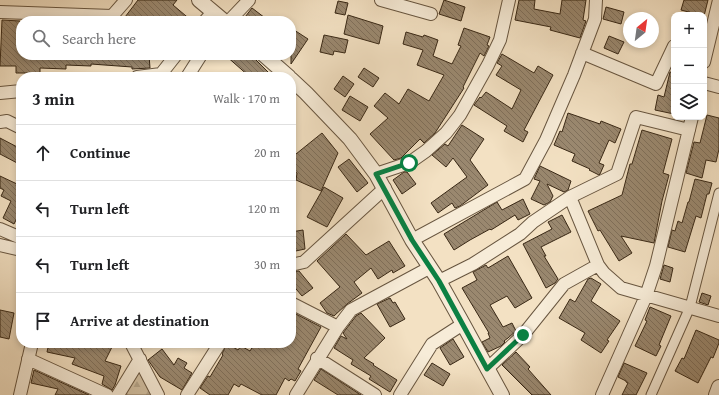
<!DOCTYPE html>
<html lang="en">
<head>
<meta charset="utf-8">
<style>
  body { margin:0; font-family:"Gentium Book Plus",serif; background:#f6f6f6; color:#202124 }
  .controls { position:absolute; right:12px; top:12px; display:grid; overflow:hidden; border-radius:8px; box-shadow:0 2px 6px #0003 }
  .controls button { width:36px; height:36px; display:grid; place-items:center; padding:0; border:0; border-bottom:1px solid #e0e0e0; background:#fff; color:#202124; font:20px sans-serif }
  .compass { position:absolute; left:623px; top:12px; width:36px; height:36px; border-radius:50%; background:#fff; box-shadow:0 2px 6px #0003; rotate:29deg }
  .stop { position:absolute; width:12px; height:12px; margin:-9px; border:3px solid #0b8043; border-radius:50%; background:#fff }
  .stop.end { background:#0b8043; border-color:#fff; box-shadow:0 1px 4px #0008 }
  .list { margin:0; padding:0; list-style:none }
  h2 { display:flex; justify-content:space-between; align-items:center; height:52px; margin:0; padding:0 16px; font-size:17px }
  h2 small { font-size:13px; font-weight:400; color:#757577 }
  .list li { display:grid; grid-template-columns:26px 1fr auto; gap:12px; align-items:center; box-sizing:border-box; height:56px; padding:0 16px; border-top:1px solid #e0e0e0 }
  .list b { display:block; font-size:15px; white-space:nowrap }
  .list em { font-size:13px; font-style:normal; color:#757577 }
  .icon { flex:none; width:22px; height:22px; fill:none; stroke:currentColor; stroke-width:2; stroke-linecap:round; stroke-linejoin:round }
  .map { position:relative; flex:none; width:719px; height:395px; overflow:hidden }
  .search { position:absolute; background:#fff; box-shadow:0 2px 6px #0003; left:16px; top:16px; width:280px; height:44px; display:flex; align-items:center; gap:10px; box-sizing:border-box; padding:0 14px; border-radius:16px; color:#757577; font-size:15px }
  .panel { position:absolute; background:#fff; box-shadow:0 2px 6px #0003; left:16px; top:72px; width:280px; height:276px; border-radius:16px }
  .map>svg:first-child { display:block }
  .forest { fill:url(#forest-firs); stroke:#86755d }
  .building { fill:url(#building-back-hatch); stroke:#392815 }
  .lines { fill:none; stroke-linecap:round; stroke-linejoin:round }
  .pedestrian-casing { stroke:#685640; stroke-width:11 }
  .minor-casing { stroke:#685640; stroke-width:14 }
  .tertiary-casing { stroke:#685640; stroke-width:16 }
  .pedestrian { stroke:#f7ecd8; stroke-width:9 }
  .minor { stroke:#f7ecd8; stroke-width:12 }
  .tertiary { stroke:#f7ecd8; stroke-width:14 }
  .route { stroke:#0b8043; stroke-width:5 }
</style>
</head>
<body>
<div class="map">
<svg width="719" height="395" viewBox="0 0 719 395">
  <defs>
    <pattern id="forest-firs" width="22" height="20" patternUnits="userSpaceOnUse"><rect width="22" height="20" fill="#d3c2a5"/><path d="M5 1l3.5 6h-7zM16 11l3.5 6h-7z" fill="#b6a78d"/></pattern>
    <pattern id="building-back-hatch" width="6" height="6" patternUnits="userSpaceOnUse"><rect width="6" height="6" fill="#9a886f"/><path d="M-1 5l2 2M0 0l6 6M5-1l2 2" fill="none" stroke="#7f6f5a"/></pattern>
  </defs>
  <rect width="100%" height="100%" fill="#f3e1c3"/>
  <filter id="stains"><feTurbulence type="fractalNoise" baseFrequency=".005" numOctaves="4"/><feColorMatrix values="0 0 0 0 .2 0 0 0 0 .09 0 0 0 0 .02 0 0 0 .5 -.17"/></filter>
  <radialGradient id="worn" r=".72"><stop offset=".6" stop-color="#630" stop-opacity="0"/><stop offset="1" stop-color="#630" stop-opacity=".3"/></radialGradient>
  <path class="forest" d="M140,359L158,395H122Z"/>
  <path class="building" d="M138,0H177L173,5L192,21H122Z
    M444,0L465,7L461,21L439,14Z
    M519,0H535L534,9L560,14L562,0H586L583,20L586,21L580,38L550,30L551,27L515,20Z
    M684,0H708L704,16L681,10Z
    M338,1L348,3L345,15L335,13Z
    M606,7L624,12L621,24L603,19Z
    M252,8L269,21H242Z
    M348,15L383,26L379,44L344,34Z
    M2,20L20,21L18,50H21V55H149L150,68L132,69V67L91,64V66L66,65V69L40,68V73H16V66H0Z
    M291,28L308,39L291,64Z
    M464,28L490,37L487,45L489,46L484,56L480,53L463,87L464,88L435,133L424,143L420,139L401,158L394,160L370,134L388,118L374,106L385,93L399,104L408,89L429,101L444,75L417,65L423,50L403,44L406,32L423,37L424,35L438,40L433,56L452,64L461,46L458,45Z
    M324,35L348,40L345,53L334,51L333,55L320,52Z
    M609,36L624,42L618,54L604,48Z
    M502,54L534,73L538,66L553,75L524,130L528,132L523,142L504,131L507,126L474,105L480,97L481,98L486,92L512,109L521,90L496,75L502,66L497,63Z
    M225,55H251L273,77H250Z
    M364,68L379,78L373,87L358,77Z
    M670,72L674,73V114L655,110L658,95L664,97Z
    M343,76L354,84L345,97L334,89Z
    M350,96L368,107L360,121L342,110Z
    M568,113L600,124L601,121L621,129L615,143L609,140L599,163L604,165L600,174L599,175L589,170L590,169L572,161L575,154L554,145L560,131L562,132Z
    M707,115L719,118V149L716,162L706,160L702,178L686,173L694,142L700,143Z
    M462,125L484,139L470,160L488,185L460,206L455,208L452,203L438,213L431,203L467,177L453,158L446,167L432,155L445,144L448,146Z
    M642,130L672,139L663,173L669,175L662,201L654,243L621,236L632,253L619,261L600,230L598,231L588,211L622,195L630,164H632Z
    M322,133L338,153L321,191L296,180L297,173L291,170V151L296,154Z
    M0,138L21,149V165L0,154Z
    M349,159L368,183L357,192L338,167Z
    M540,166L571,181L568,190L564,192L547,184L553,196L550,202L544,205L531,199L540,181L534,179Z
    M404,172H407L416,184L402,194L393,180Z
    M0,176L17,184L16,186L18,187L21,180V210L14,224L3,218L11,201L1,196L4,190L0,188Z
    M695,179L712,183L709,194H707L701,218L696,216L685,252L668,247L672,230L675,231L678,221L682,223L688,202H689Z
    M324,187L343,198L327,227L307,217Z
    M523,199L530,214L518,220L515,215L491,230L490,229L470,240L454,250L444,234L497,202L502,210Z
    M562,215L571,232L541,247L546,256H544L558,279L555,283L546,288L523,244L552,229L548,222Z
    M303,230L305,249L291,252V232Z
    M346,234L366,255L389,241L405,266L393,273L392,270L378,279L371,268L354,282L362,293L347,304L334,316L327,313L320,303L340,287L317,261Z
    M508,256L532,298L515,308L507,296L490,305L503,327L512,323L516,331L508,338L504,341L505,342L501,346L488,352L482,342L490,338L488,333H489L462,288L477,280L473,272L486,265L488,268Z
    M664,265L673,268L670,282L660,279Z
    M299,271L313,288L302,296L291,283V272Z
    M591,278L601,284L591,301L620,321L607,340L609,341L601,353L581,340L585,333L559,318L570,299L575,302L588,279Z
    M702,293L711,296L708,305L699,302Z
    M390,298L393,303L395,302L405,319L390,327L377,304Z
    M650,307L671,316L659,345L661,346L656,356L635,346L647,321L645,320Z
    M0,310L14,313L9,339L0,337Z
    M294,313L321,327L298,369L301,371L295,381L291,379L289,381L285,378L276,395H262L241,384L239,387L234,384L228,395H210L200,388L208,376L210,377L223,355L222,354L227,343L238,350L241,346L250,351L255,343H291V318Z
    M361,313L385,338L364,358L374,364L373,365L397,380L390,392L369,379L371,376L351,364L353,360L334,348L341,336L347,339L343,333L356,316Z
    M696,330L719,340V343L713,358L711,357L698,383L675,371L682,358L684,359Z
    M453,339L464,357L450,365L440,348Z
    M49,343H114L105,361L121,366L115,385L112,390L102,384L104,376L72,364L75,358L47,352Z
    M162,349L174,365L178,358L187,363L184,368L192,373L182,390L160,377L148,360Z
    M516,352L530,367L528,369L551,395H532L502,365Z
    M432,363L450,374L443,386L424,375Z
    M624,363L647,373L636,395H622L628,383L626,382V381L618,377Z
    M321,369L361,395H338L314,380Z
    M34,370L89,395H55L58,389L31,383Z"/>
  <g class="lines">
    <defs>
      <path id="pedestrian" d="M651,395L690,307L719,193"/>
      <path id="minor" d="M381,0L431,14
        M0,12L112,16L126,0
        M205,21L213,12
        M229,21L249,0
        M582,53L656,84L674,46
        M704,62L719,0
        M137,77L161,74L176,55
        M187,77L201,55
        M704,83L719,87
        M0,93L21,91
        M0,122L7,121L21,128
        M376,174L409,163L426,151L446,133L460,115L488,65L500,40L509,0
        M570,197L598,265L604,273L621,288L719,316
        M0,229L21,238
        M412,240L525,179L546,140L574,75L595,19L596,0
        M0,245L21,250
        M291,265L304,262L385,188
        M439,281L473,264L520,234L533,222L570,197L617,174L636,117L689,130
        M291,303L338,327
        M131,343L158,395
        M317,358L375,395
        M28,359L107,395
        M487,369L523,335L564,284L598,265
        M20,395L32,343
        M118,395L140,359
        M187,395L220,343
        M296,395L338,327L351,310L429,268
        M400,395L432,344L463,324
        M602,395L646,296L656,266L692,117"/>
      <path id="tertiary" d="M199,0L224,21
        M264,55L289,77
        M291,79L306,93L350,139L376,174L412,240L439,281L463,324L502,395
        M716,395L719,387"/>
    </defs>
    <use href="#pedestrian" class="pedestrian-casing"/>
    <use href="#minor" class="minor-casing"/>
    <use href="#tertiary" class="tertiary-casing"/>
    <use href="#pedestrian" class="pedestrian"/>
    <use href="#minor" class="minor"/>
    <use href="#tertiary" class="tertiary"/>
  </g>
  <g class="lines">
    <path class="route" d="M409,163L376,174L412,240L439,281L487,369L523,335"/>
  </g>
  <rect width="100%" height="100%" filter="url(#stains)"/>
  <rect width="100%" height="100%" fill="url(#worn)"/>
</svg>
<div class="controls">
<button>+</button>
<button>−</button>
<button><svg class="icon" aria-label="layers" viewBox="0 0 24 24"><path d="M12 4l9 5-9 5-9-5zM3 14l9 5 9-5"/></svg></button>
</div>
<svg class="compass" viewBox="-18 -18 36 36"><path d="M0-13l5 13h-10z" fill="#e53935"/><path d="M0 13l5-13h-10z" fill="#757577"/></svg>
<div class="stop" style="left:409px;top:163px"></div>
<div class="stop end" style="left:523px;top:335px"></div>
<div class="search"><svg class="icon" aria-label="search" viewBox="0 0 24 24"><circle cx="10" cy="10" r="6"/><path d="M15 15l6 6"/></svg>Search here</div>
<section class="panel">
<h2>3 min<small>Walk · 170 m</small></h2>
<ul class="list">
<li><svg class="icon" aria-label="ahead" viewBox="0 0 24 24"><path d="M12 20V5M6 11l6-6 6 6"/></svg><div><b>Continue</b></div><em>20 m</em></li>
<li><svg class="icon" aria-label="left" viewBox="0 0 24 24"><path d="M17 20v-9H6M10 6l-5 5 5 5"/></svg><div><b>Turn left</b></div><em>120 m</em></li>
<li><svg class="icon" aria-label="left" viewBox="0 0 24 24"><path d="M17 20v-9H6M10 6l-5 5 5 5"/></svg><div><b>Turn left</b></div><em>30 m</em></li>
<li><svg class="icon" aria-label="arrive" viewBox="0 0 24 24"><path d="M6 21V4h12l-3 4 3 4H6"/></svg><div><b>Arrive at destination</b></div></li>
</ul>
</section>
</div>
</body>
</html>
